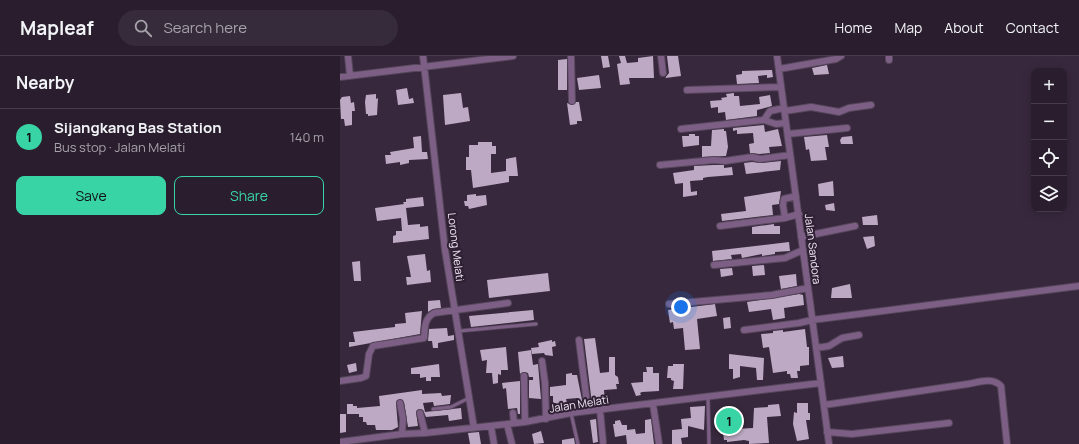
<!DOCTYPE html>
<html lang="en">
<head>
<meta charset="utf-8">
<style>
  body { margin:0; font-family:Manrope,sans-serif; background:#362b3a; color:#f1f3f6 }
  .controls { position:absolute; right:12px; top:12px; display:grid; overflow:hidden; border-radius:8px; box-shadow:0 2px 10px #0003 }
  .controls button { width:36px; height:36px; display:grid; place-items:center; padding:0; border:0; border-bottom:1px solid #463c4a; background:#2a1e2e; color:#f1f3f6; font:20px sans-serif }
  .you { position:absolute; left:341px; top:251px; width:14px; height:14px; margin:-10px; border:3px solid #fff; border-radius:50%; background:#1a73e8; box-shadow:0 0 0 6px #1a73e833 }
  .badge { display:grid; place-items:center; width:26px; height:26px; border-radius:50%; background:#38d4a6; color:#111; font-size:13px; font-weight:700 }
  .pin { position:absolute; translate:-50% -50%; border:2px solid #fff; box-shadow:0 1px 4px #0006 }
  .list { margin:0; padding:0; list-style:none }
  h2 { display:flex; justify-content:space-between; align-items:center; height:52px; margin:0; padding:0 16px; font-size:17px }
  h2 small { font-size:13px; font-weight:400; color:#a5a2aa }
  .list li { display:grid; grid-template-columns:26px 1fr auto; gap:12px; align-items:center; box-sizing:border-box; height:56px; padding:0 16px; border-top:1px solid #463c4a }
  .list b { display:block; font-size:15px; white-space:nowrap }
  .list p { margin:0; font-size:13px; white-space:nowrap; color:#a5a2aa }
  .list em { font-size:13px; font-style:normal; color:#a5a2aa }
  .actions { display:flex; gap:8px; padding:12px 16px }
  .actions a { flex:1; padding:9px 0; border:1px solid #38d4a6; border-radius:8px; text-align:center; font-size:14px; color:#38d4a6 }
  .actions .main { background:#38d4a6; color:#111 }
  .icon { flex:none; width:22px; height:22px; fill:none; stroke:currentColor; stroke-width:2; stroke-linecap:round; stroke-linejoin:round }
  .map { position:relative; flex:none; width:739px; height:388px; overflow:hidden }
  header { display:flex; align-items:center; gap:24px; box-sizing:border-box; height:56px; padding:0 20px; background:#2a1e2e; border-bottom:1px solid #463c4a }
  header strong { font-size:19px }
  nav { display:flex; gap:22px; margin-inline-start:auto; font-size:14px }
  .search { width:280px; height:36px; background:#362b3a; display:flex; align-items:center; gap:10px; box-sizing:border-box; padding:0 14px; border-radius:22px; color:#a5a2aa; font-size:15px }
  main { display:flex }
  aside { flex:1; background:#2a1e2e }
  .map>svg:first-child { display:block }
  .building { fill:#bda9c3 }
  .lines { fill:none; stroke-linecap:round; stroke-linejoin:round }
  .lane-casing { stroke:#55465a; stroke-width:4.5 }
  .street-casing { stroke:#55465a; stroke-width:8 }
  .lane { stroke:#7d5f86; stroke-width:3 }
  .street { stroke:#7d5f86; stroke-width:6 }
  .labels { text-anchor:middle; stroke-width:4; stroke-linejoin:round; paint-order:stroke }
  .street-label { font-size:11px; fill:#f0e5f3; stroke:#2e1f33 }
</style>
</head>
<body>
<header>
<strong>Mapleaf</strong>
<div class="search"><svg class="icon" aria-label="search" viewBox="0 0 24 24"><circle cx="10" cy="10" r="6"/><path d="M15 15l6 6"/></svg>Search here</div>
<nav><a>Home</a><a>Map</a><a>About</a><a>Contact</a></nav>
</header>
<main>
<aside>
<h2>Nearby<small></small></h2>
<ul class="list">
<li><span class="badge">1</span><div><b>Sijangkang Bas Station</b><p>Bus stop · Jalan Melati</p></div><em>140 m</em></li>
</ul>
<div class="actions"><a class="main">Save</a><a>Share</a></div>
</aside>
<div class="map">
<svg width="739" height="388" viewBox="0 0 739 388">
  <rect width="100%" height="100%" fill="#38283d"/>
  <path class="building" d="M261,0H268L270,11L263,12Z
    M279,0H285L287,7L298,6V2L313,0L314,22H289L290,28L280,29L277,8L281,7Z
    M327,0H338L341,20L325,22L329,17Z
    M227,3V34H218V4Z
    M487,9L489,18L474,19L472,12Z
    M432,14L433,21L427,22V19L418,20L419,27L397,28L396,19L402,18V15Z
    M259,19L261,32L239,34L237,22Z
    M67,32L69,43L73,42L74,47L58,49L56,34Z
    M121,37L123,52L128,51L130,65L105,69L103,39Z
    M394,37V40H399L400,50L420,48L419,41L430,39L432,50L417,54V60L386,64L385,56L378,57V51L371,52L370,45L382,44L381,42L387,41L386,38Z
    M36,38V43L38,42L37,59L28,60V58H26L25,46L26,39Z
    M10,40L11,47L14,46L15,55H12V69L5,70L4,63H1L0,44L2,41Z
    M236,46H239L242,65H237V68L230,69L227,47L232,49Z
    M424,69L425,76L438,73L442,90L429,91L430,97L420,98L410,97L409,88L414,87L413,77L397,78V74L393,75V72Z
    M384,73V75H386L388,91L386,100L362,101V90H371L372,74Z
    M349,78H355V80H359V89L343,91L342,80H349Z
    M487,79L489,91H485L487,104L471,105L469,93L466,94L464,81Z
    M81,80L82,96H87L88,103L69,104V107L60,109V106L46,108L45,99H51L50,96L74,92L73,81Z
    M512,80L513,88H501L500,84L502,81Z
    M138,86H152V90H156V98H151V117L166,115V103L176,101L178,120H169V126L133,132L131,114H126V101H129V89H138Z
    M441,105L440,114L406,118L404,107L412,106L421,107Z
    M374,109H384V112L392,111L393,119L368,121L363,122V124L350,125L351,136L357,135V139L343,141V127L335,128L333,117L354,114V110Z
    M493,125L494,140H479L478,128Z
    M441,135L439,148L432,149L433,159L382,165L381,158L406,155L404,141Z
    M136,138V140L146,139L147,149L129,153L128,150H125L124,145H127V139Z
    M83,141L84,150L66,152L68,169L80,168V171L88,170L89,183L53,187V180L56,179V175H62L61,162L37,165L35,152L64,148L63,146H66V143Z
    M494,147L495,155L486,154L485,149Z
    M537,159L538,169H523L522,161Z
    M434,168V170H440V178H412V171Z
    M534,180L535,190L527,193L523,181Z
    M449,186L450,195L435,196V198L422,200V198L402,202L401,198L391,199L392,203L373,205L372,195Z
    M85,198L87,215L90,214L91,226L67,229L66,221H71L67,200Z
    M20,205L21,225H14L12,206Z
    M424,209L425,219L413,220L412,210Z
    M392,212L393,219L381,221L380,213Z
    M208,217L210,235L149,242L147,224Z
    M456,218L457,230L441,233L439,220Z
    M510,228L512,242H491L492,232Z
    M459,238L463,239L464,249L444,252L445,262L433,264L431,253L409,256L407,246Z
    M100,244L101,252L93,253L88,256V245Z
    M375,248L377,260L357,263L360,293L345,294L343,272L334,273L333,266L330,267L328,254Z
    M193,254L194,264L131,271L129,260Z
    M82,255L80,278L9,291V286H15L13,276L55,271V268L66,267L65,257Z
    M390,261L391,272L384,273L383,262Z
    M107,272L108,280L114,279V284L98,287V292H93L92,285H88L89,273Z
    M465,273L467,291H469V309L460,310V315H457L458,322H451L450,318H447V315L433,317L429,291L423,292L421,278L433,277V275L443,274V276Z
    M255,282L260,317L269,316V301H275V319L278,321L279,328H276L277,333L264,334L265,347L256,350L255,348H252L244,283Z
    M212,284V286L215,285L216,290L212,291L213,300L205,299L204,297L192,298L191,292L199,291L198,287Z
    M166,291L168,314H161V319L158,318V327L153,328L152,317H146L147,304L142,305L140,294Z
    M191,294L193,309L198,308L201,343L189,342V324H193V321H189L188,317L184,316L180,318L178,296Z
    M389,298L424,302L423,324H417L416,312L400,310V321L393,323V313H389Z
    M503,300L504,311L492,312L488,302Z
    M16,307L17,315L9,317L7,309Z
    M99,308L100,321H91V325H86V321L80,322V318H71V312Z
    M333,308H344L343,333H333L334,325L331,324V322H327L328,310H333Z
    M306,311H313V317H319V335L302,336L300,337L301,339L296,340L291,327L303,326V316H307Z
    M232,317V319H237L243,349H239L238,342L226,343L227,347H224V353H217L216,347H213V340H210V331L226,329V318Z
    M180,325V358H178L177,352L168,353L166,332L163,333L162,327Z
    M82,334V338L101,337L102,340L111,339L110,348L94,350L93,346L83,347L85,356L121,352L122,363L109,365L108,359L86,361L83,354L79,353L76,356L78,370L68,371L64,346L60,343L56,347L58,371L52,374H36L35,369H27L26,366H23V361H19V358H7V348H13V350H17V352L40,350L39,340Z
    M457,347H468V357H470V364H466L469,383L457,385L453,368L454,356L457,357Z
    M439,348L441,360L427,361L429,387L409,388V385L404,384L387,386V384H384L382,367H384L383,361L394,360L395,373L413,372L414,352L428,351V349Z
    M365,350L364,374L348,370V381L341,382L342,388H332V374L342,373L341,363L351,362L350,351Z
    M0,358H6V376L0,377Z
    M256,363L258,386L253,387L250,364Z
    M311,363L314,388H287L286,379L275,381L273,368H275V365L280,364L282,369H287V374L295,373L296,378L305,377V364Z
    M201,375L204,387L194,388L192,378Z
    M139,376L141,388H130L128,377Z
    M234,382L235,388H222V384Z"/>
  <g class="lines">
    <defs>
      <path id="lane" d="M119,275L196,268
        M368,341L369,388
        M93,353L111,351L129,342
        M231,357L238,388"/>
      <path id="street" d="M8,0L10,20
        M83,0L105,194L134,372
        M231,0L232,45
        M321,0L323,17
        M437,0L489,388
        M549,4V0
        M439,13L496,3L501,0
        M0,21L173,0
        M347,34L441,31
        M445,55L471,51L499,56L509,52L531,49
        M424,64L430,55L444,52
        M341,73L424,64L436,68L445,67
        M448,78L507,72
        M320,109L374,104L385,105L412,101L420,103L450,99
        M456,140L444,143L443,149L445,162L459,158
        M380,170L445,162
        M461,181L515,170
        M374,209L445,202L463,194
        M329,248L432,239L468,232
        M404,274L459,267L472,264L739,230
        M239,284L248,355
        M476,292L489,290L502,282L519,279
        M202,305L205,327L206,363
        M184,320L185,366
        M0,325L21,322L26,320L29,298L33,290L84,282C85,271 84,263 94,257L168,247
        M60,347L63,363L62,378
        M313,348L319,388
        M484,349L628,328C640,326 652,321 661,330L667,388
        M260,354L263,386
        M80,357L85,377
        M173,357L174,367
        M167,368L172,388
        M151,370L154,388
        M487,376L512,378L609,367
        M0,386L62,378L85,377L185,366L231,357L481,327"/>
    </defs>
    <use href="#lane" class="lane-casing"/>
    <use href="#street" class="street-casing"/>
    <use href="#lane" class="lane"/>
    <use href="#street" class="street"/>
  </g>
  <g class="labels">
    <g class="street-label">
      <text transform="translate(116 191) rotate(83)" y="4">Lorong Melati</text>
      <text transform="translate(473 193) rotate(83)" y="4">Jalan Sandora</text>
      <text transform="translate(239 348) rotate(-9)" y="4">Jalan Melati</text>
    </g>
  </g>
</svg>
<div class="controls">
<button>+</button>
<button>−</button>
<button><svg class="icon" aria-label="locate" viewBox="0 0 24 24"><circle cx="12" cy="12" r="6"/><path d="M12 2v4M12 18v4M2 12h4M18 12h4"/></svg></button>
<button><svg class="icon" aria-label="layers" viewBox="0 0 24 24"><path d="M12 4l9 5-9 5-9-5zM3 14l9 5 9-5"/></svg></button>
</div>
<div class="you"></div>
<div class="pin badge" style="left:389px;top:365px">1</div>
</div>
</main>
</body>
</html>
